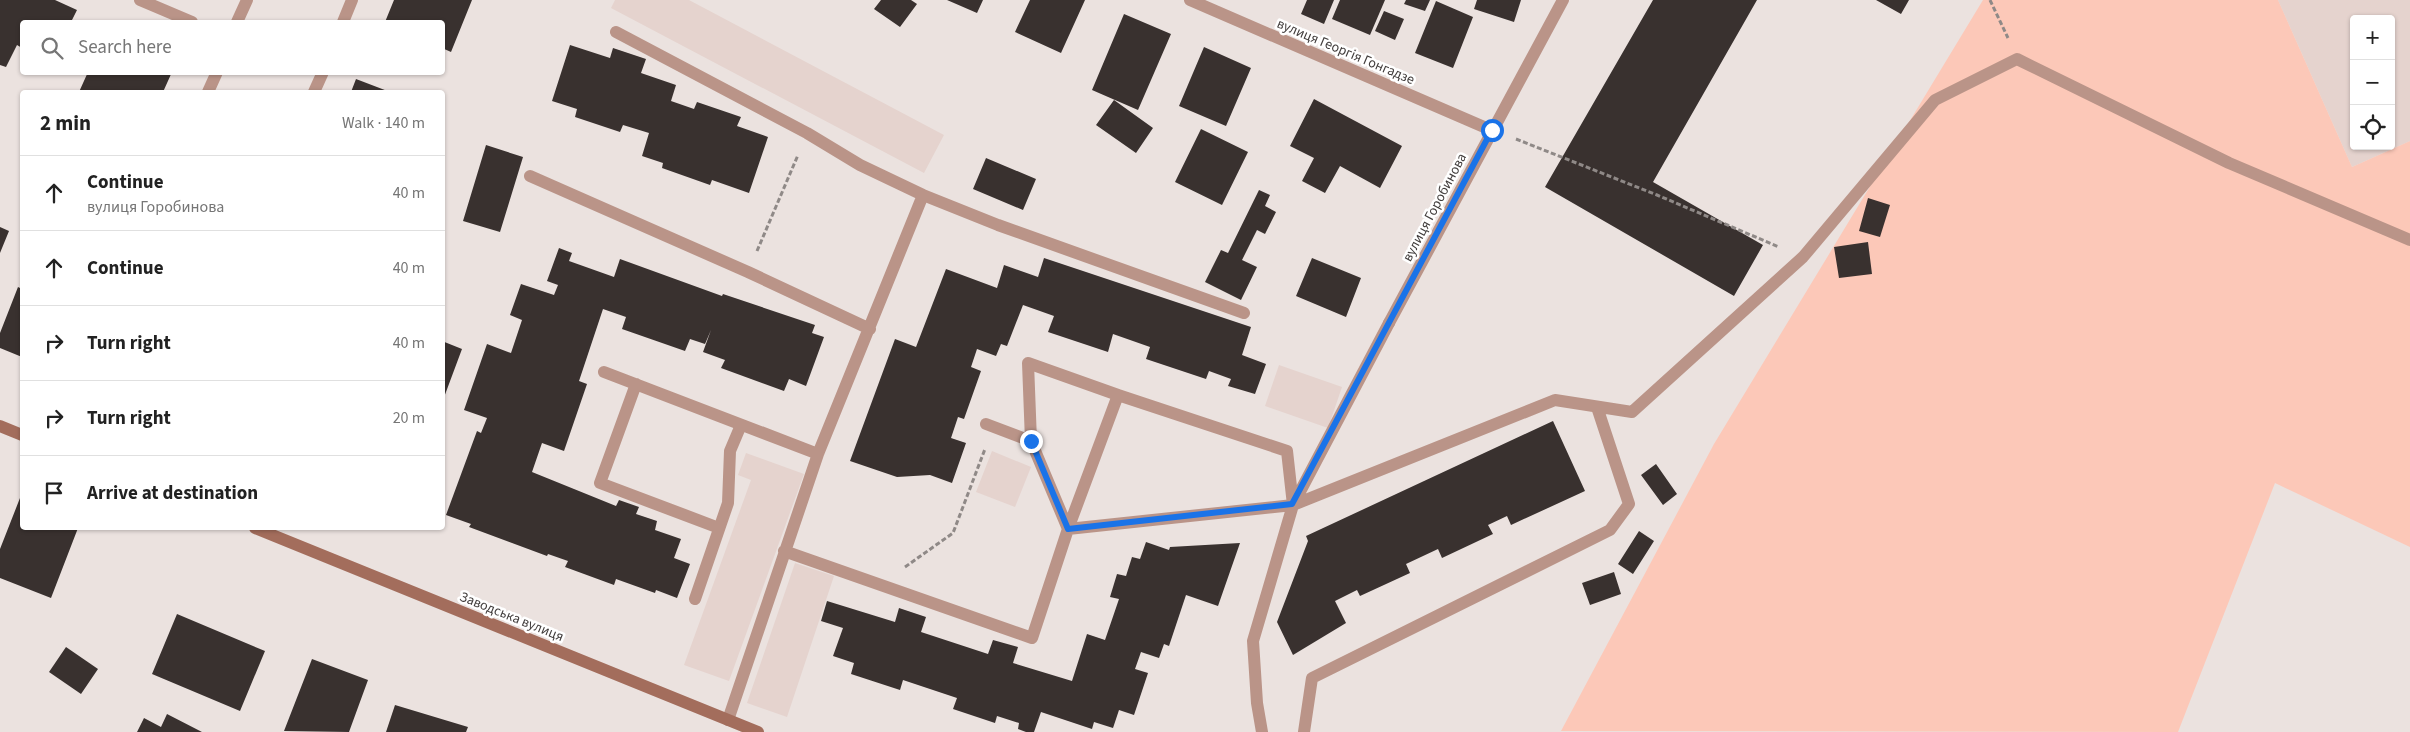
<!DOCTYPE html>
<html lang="en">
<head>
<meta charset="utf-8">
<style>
  body { margin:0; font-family:"Source Sans 3",sans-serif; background:#f6f6f6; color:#222 }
  .controls { position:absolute; right:15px; top:15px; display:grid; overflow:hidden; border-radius:5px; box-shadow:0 1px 4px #0004 }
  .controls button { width:45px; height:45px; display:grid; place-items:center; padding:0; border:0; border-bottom:1px solid #e0e0e0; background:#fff; color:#222; font:25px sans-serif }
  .stop { position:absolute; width:15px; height:15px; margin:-11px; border:4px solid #1a73e8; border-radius:50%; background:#fff }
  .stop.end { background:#1a73e8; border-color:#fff; box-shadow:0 1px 5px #0008 }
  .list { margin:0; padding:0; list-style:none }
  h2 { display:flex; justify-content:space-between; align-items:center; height:65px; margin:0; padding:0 20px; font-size:21px }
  h2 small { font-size:16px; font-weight:400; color:#767676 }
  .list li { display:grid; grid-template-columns:32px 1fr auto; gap:15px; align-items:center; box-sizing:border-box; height:75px; padding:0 20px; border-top:1px solid #e0e0e0 }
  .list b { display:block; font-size:19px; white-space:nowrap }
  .list p { margin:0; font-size:16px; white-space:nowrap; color:#767676 }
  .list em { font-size:16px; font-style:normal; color:#767676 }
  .icon { flex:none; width:28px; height:28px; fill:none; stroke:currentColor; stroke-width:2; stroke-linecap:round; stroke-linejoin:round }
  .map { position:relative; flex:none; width:2410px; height:732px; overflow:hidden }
  .search { position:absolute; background:#fff; box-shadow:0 1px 4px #0004; left:20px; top:20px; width:425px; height:55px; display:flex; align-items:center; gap:12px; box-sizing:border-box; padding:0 18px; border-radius:5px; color:#767676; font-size:19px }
  .panel { position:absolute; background:#fff; box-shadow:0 1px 4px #0004; left:20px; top:90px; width:425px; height:440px; border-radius:5px }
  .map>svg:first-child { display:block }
  .built { fill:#e5d3ce; fill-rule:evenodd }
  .green { fill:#fcc8b8 }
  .building { fill:#39312f }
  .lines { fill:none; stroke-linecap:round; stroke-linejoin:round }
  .path { stroke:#8f8987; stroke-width:3; stroke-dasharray:5 2.5; stroke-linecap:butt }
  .lane { stroke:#ba9488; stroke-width:12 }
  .street { stroke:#ba9488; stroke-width:12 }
  .secondary { stroke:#a36d5c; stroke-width:12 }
  .route { stroke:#1a73e8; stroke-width:6 }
  .labels { text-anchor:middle; stroke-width:5; stroke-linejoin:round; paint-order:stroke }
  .street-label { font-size:14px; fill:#403c3b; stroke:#fff }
</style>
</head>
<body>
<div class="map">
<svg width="2410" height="732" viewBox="0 0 2410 732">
  <rect width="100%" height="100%" fill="#ebe2df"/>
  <path class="built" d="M615,0H689L944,135L924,173L611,8Z
    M2278,0H2410V141L2352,167ZM2354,19H2391V146H2354Z
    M1279,365L1342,387L1328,428L1265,406Z
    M992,451L1031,467L1015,507L976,492Z
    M746,453L804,474L729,681L684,665L751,480L738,475Z
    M795,563L834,576L787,717L747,703Z"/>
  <path class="green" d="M1983,0H2278L2352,167L2410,141V547L2275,483L2178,732L1561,731L1714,444Z"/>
  <path class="building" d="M0,0H55L77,10L71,22H22V48L17,45L6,67L0,65Z
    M394,0H472L451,52L442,48V22H385Z
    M881,0H911L917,4L900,27L874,9Z
    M947,0H983L977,13Z
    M1030,0H1085L1061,53L1015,32Z
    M1307,0H1334L1324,24L1301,14Z
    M1340,0H1385L1370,35L1332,19Z
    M1406,0H1430L1425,11L1404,4Z
    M1477,0H1521L1514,22L1474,9Z
    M1653,0H1757L1653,182L1763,245L1734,296L1545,187Z
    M1876,0H1909L1901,14Z
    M1436,1L1473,17L1453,68L1415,53Z
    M1384,11L1404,19L1395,40L1375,31Z
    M1124,14L1171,34L1138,110L1092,90Z
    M570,45L610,58L613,48L646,59L641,73L676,85L671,101L694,109L697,102L741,117L737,126L768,137L749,193L712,180L710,185L662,168L663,163L642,156L649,133L623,125L620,132L575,117L577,109L552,101Z
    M1204,47L1251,68L1226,126L1179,106Z
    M88,72H172L163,92H79Z
    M356,79L390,92H351Z
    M1314,99L1402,146L1380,188L1340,166L1325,193L1302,181L1314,158L1290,146Z
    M1114,100L1153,128L1136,153L1096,125Z
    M1201,129L1248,152L1222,205L1175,182Z
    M486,145L523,157L500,232L463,221Z
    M986,158L1036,179L1023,210L973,189Z
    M1259,190L1270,195L1265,206L1276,212L1265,234L1257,230L1242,260L1257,267L1241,300L1205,282L1221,250L1228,253Z
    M1868,198L1890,205L1880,237L1859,231Z
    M0,227L9,231L0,253Z
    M1868,242L1872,274L1839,278L1834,247Z
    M559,248L572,253L569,261L614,277L620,259L722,296L723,294L815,325L812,333L824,337L806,386L789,379L784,391L721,368L725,360L703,352L711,330L705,344L690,339L685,351L622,329L626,317L603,309L579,381L587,384L564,451L542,443L532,472L616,506L619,500L639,507L636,514L657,521L655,530L681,539L674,558L690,564L677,598L656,590L655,593L616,579L614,585L565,567L568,561L548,554L547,556L469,527L471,524L446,515L477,431L481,433L487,418L464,410L487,344L511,353L522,320L510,315L521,284L554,295L558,285L547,281Z
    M1044,258L1251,327L1242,355L1266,364L1255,394L1228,386L1231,379L1209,371L1206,379L1146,359L1150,347L1113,334L1108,352L1048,332L1054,316L1023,305L1007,346L1001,344L996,356L977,349L971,367L981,371L964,419L958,417L951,438L966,443L952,483L930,475L897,477L850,461L895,339L916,347L946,269L997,288L1004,265L1038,277Z
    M1312,258L1361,278L1346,317L1296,296Z
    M18,287L22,289V357L0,348V333Z
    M442,341L462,349L443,400H442Z
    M1553,421L1585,491L1511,525L1507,516L1488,525L1493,534L1442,558L1438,549L1406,564L1410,573L1360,596L1357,590L1335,601L1346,623L1293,655L1277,622L1308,541L1306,536Z
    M1656,464L1677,494L1663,505L1641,475Z
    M20,498L22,499V528H78L51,598L0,578V549Z
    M1639,531L1654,541L1633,574L1618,564Z
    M1146,542L1169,550L1170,547L1240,543L1218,606L1186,595L1169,646L1164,644L1159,658L1141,652L1135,669L1148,673L1134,715L1119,710L1113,728L1094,722L1092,729L1041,712L1034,732H1026L1018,729L1019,723L997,716L995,723L953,709L957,698L903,680L900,690L851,674L854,663L833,656L843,628L821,621L827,601L895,622L899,608L926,617L921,632L988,654L993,640L1018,647L1013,663L1072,681L1087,634L1105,640L1119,599L1110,597L1117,574L1126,576L1132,557L1140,559Z
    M1614,572L1621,594L1590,605L1582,583Z
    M177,614L265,651L240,711L152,674Z
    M66,647L98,669L81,694L49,672Z
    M312,659L368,680L349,732L284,731Z
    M395,705L468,727L466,732H386Z
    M167,714L202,732H137L144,718L161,727Z"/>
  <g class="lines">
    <path class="path" d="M1990,0L2008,38
      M1516,139L1657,195L1779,247
      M757,251L798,155
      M905,567L953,533L985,449"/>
    <path class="lane" d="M616,32L807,133L860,165L923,195L998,225L1244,313
      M530,176L748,272L870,329
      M604,372L818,454
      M636,384L600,483L719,528
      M1118,395L1287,451L1293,505L1068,529Z
      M986,424L1031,441
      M1293,505L1389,323
      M784,551L1032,638L1068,529L1031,441L1028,363L1118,395
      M695,599L728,503L730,451L741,425
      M728,720L818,454L923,195
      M1262,732L1257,703L1253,641L1293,505L1555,400L1632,412L1803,257L1935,100L2017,59L2229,163L2410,240
      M1304,732L1312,678L1610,530L1629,504L1597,407"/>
    <path class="street" d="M140,0L192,22
      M1190,0L1491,130
      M237,22L247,0
      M343,22L352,0
      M208,92L217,72
      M314,92L323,72
      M1389,323L1563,0"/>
    <path class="secondary" d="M0,426L22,435
      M255,528L758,732"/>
  </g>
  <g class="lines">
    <path class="route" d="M1031,441L1068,529L1292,504L1492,130"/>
  </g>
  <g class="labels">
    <g class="street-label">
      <text transform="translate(1346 51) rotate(23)" y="5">вулиця Георгія Гонгадзе</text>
      <text transform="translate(1434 207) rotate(-62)" y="5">вулиця Горобинова</text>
      <text transform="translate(512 616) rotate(22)" y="5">Заводська вулиця</text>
    </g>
  </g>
</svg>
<div class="controls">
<button>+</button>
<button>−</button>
<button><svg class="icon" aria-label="locate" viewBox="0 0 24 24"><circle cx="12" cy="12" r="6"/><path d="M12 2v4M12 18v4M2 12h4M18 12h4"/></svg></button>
</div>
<div class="stop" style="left:1492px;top:130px"></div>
<div class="stop end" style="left:1031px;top:441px"></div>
<div class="search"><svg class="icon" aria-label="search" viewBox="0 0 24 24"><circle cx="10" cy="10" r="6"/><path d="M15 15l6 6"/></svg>Search here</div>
<section class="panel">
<h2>2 min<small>Walk · 140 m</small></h2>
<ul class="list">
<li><svg class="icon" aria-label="ahead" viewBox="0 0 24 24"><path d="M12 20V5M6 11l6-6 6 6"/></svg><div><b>Continue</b><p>вулиця Горобинова</p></div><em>40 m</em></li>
<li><svg class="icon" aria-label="ahead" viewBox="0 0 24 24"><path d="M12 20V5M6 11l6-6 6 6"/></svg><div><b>Continue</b></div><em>40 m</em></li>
<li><svg class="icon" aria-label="right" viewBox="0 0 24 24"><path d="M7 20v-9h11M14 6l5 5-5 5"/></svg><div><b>Turn right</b></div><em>40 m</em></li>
<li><svg class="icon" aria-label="right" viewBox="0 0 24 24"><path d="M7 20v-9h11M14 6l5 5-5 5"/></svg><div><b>Turn right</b></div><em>20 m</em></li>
<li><svg class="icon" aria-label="arrive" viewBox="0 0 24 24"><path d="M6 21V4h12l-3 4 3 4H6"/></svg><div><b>Arrive at destination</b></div></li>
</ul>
</section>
</div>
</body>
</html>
